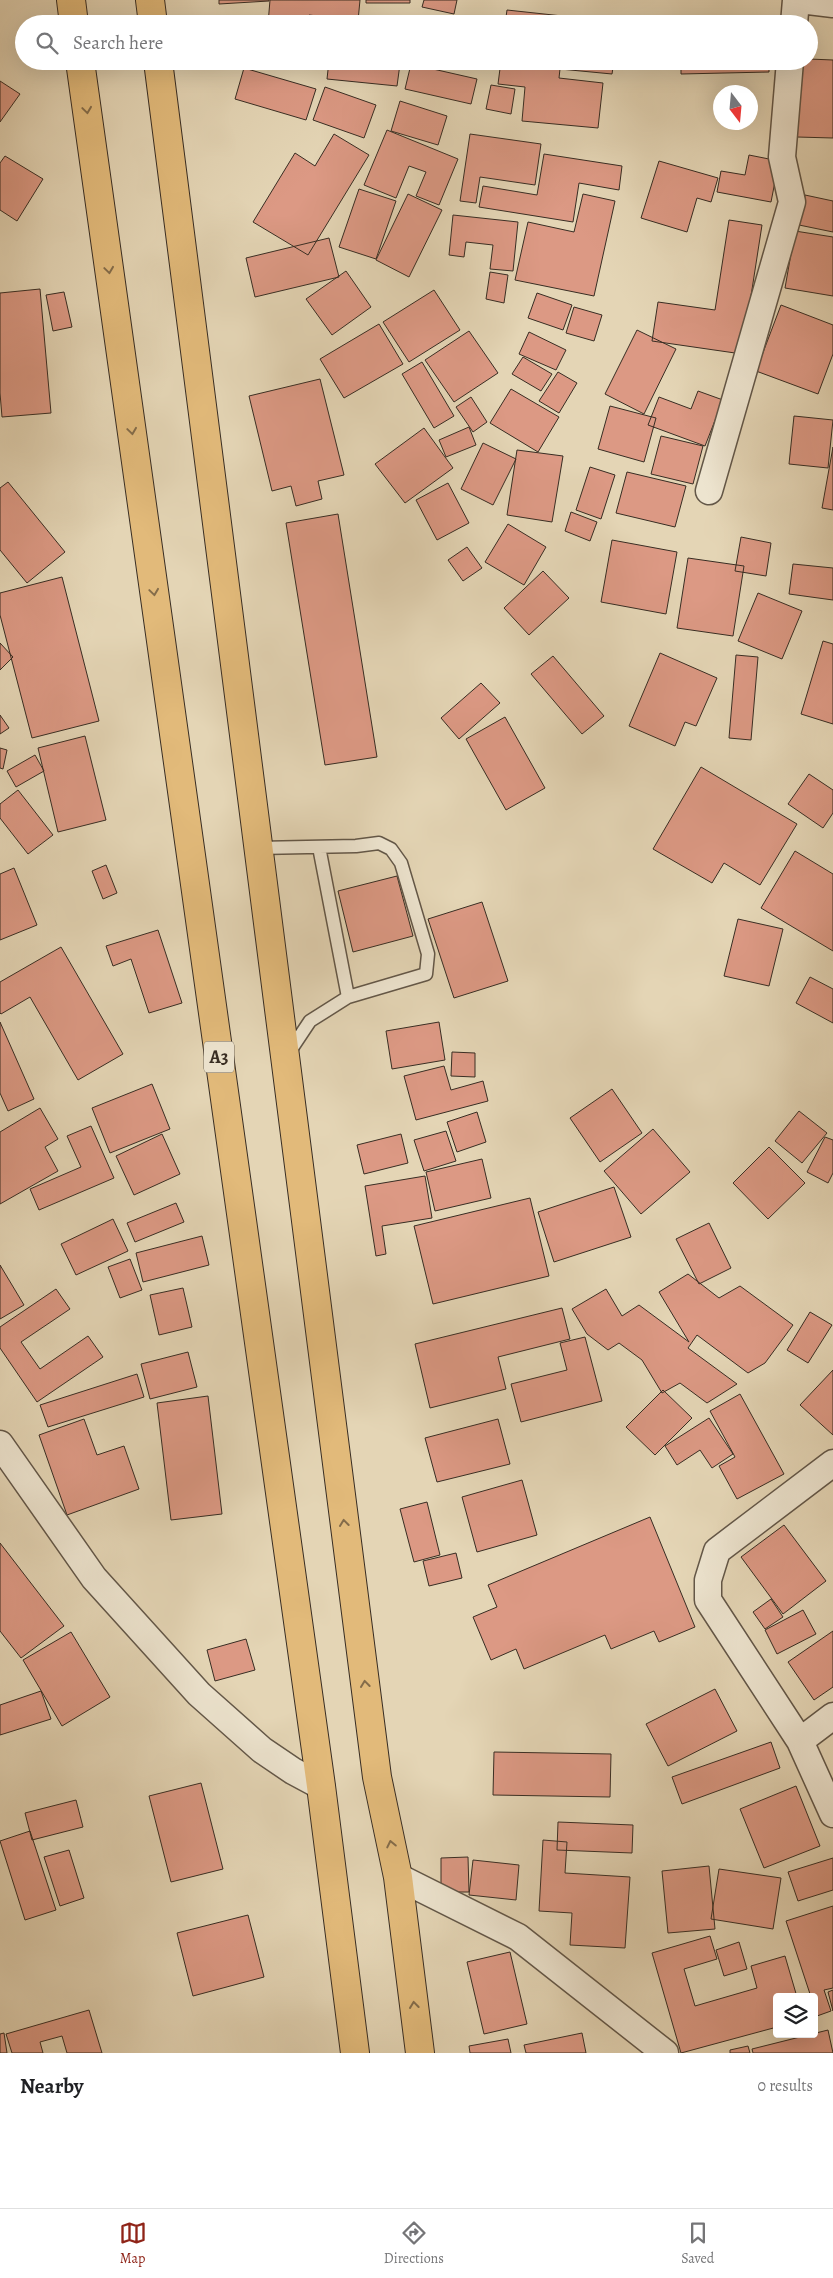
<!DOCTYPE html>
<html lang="en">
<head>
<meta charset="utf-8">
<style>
  body { margin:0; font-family:Alegreya,serif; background:#f6f6f6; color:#202124 }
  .controls { position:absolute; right:15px; bottom:15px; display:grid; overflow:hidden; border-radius:5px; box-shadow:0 5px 20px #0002 }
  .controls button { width:45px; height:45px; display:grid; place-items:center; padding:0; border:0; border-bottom:1px solid #e0e0e0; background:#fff; color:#202124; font:25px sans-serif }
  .compass { position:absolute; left:713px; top:85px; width:45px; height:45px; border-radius:50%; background:#fff; box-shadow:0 5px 20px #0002; rotate:164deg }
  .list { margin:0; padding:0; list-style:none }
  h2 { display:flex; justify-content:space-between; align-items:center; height:65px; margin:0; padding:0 20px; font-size:21px }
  h2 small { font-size:16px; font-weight:400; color:#757577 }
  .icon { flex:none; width:28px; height:28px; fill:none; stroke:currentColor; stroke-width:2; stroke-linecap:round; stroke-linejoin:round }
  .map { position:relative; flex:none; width:833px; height:2053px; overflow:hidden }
  .search { position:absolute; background:#fff; box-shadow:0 5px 20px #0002; left:15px; right:15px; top:15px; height:55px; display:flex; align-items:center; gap:12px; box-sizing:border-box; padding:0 18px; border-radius:28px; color:#757577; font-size:19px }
  .sheet { height:155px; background:#fff }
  nav { display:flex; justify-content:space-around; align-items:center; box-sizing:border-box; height:70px; border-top:1px solid #e0e0e0; background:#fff; font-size:14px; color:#757577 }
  nav a { display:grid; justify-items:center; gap:2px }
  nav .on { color:#8f2418 }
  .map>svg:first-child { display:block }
  .building { fill:#dc9984; stroke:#382d23 }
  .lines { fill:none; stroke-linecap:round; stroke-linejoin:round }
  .lane-casing { stroke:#635748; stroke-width:15 }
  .street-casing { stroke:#635748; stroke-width:29 }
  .highway-casing { stroke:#382d23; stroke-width:30 }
  .lane { stroke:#ede4cf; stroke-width:12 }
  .street { stroke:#ede4cf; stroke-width:26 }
  .highway { stroke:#e2ba7a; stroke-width:28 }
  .oneway { stroke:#846c4a }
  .labels { text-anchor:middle; stroke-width:4; stroke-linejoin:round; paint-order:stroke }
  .shield { fill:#ede4cf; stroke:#6e6457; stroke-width:1 }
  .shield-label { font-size:18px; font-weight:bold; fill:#382d23 }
</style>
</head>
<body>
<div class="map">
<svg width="833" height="2053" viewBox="0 0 833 2053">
  <rect width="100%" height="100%" fill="#e4d5b5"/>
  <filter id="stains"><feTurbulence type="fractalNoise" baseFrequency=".004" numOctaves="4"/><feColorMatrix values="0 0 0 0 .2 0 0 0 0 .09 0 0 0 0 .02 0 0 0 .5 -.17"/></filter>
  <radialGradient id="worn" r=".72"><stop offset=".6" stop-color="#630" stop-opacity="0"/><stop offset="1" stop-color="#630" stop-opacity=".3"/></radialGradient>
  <path class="building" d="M219,0H269V1L219,4Z
    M270,0H360L358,21L376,24H333L334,18L309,15L308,24H268Z
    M366,0H410V3H366Z
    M424,0H457L454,14L422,7Z
    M507,10L618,22V24H505Z
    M208,21L238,24H207Z
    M809,59L833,60V138L797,137L801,61H809Z
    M204,61H233V67L203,64Z
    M329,61H372L400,64L397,86L327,79Z
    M501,61H614L612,74L560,69L559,78L603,83L598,128L522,121L525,87L498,84Z
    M681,61H769V72L681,74Z
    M411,64L477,79L471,104L405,89Z
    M244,68L316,89L306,120L235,99Z
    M0,81L20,94L0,122Z
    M491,85L515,89L511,114L486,109Z
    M325,87L376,105L364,138L313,120Z
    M400,101L447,116L438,145L391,131Z
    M387,130L458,159L439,205L416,196L426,172L409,166L396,198L364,185Z
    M334,134L369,155L308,255L253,222L295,153L315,166Z
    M470,134L541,144L535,185L480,177L476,203L460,201Z
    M544,154L622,166L619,190L579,183L573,222L479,207L483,186L537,195Z
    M749,155L779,161L771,202L717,192L721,171L745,175Z
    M5,156L43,179L17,221L0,210V163Z
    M659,161L718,178L711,202L697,198L687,232L641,218Z
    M359,189L396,201L376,259L339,247Z
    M408,194L442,210L409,277L376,260Z
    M583,194L615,201L594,296L515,280L528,222L574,232Z
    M805,195L833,201V232L799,225Z
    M453,215L518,222L513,271L490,269L493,245L466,242L464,257L449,255Z
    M729,220L762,225L742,354L652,341L658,302L715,310Z
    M795,231L833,237V296L785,288Z
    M329,238L339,277L255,297L246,258Z
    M346,271L371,307L332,335L306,299Z
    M490,272L508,275L504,303L486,299Z
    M40,289L51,413L2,417L0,393V293Z
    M434,290L460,330L409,362L383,322Z
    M64,292L72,327L53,331L46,295Z
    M537,293L572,305L563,330L528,318Z
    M781,305L833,325V354L818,394L756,371Z
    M574,307L602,315L594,341L566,333Z
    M379,324L403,364L344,398L320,359Z
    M637,330L676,349L644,414L605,394Z
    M469,331L498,373L454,402L425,360Z
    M529,332L566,350L556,370L519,354Z
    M523,357L552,374L541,391L512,374Z
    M422,362L454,416L434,428L402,374Z
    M558,372L577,383L559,413L539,401Z
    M320,379L344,475L318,481L322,499L296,506L291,486L272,491L249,396Z
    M511,389L559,417L538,452L490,423Z
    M698,391L723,400L705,446L648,425L659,397L691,409Z
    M471,397L487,422L473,432L456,407Z
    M610,406L656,418L644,462L598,449Z
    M794,416L833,420L828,468L789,464Z
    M469,427L476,445L446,457L439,440Z
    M424,428L453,468L405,503L375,464Z
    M661,436L703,446L693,484L651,474Z
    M483,443L516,459L493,505L461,489Z
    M833,447V510L822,508Z
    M517,450L563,456L552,522L507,515Z
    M590,467L615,475L601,519L576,510Z
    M627,472L686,486L675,527L616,513Z
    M8,482L65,552L27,583L0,550V488Z
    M448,483L469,523L437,540L416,500Z
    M571,512L597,522L590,541L565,531Z
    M338,514L377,757L325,765L286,523Z
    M508,524L546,547L524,585L485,562Z
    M741,537L771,543L766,576L735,571Z
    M612,540L677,552L666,614L601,602Z
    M467,547L482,568L463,581L448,560Z
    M688,558L744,566L733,636L677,628Z
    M793,564L833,568V600L789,594Z
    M543,571L569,598L529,635L504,608Z
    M62,577L99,721L32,738L0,615V593Z
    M758,593L802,611L782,659L738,641Z
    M823,641L833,644V724L801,714Z
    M0,643L13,657L0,670Z
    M660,653L717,678L696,726L685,722L675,746L629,726Z
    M736,655L758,657L751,740L729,738Z
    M553,656L604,716L582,734L531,674Z
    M481,683L500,703L459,739L441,718Z
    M0,715L9,728L0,734Z
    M505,717L545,788L506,810L466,739Z
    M85,736L106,820L58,832L38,748Z
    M0,748L7,750L3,769L0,768Z
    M35,755L44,771L16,787L7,771Z
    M701,767L797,824L760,885L724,863L712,883L653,849Z
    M809,774L833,790V813L823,828L788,804Z
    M18,790L53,835L28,854L0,818V804Z
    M795,851L833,874V951L761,908Z
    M106,865L117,893L103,899L92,871Z
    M14,868L37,925L0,940V874Z
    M397,876L413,936L353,952L338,891Z
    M482,902L508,981L454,998L428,919Z
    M738,919L783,929L769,986L724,976Z
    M158,930L182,1003L149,1013L131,959L113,966L106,946Z
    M61,947L123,1054L78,1080L30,997L1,1014L0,1013V982Z
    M810,977L833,989V1023L796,1003Z
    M0,1022L34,1099L8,1111L0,1093Z
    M439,1022L445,1060L392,1069L386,1031Z
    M452,1052L475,1053V1077L451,1076Z
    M444,1066L451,1090L483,1081L488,1101L416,1120L404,1076Z
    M152,1084L170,1129L110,1153L92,1108Z
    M612,1089L642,1133L600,1162L570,1118Z
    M40,1108L58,1139L45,1147L58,1171L0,1204V1132Z
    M799,1111L827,1133L802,1163L775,1141Z
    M477,1112L486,1142L457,1152L447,1122Z
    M91,1126L114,1178L39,1210L30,1189L81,1167L67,1136Z
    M653,1129L690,1172L641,1214L604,1171Z
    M446,1131L456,1161L424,1171L414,1140Z
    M162,1134L180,1174L134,1195L116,1156Z
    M401,1134L408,1163L364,1174L357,1145Z
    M825,1137L833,1140V1173L828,1183L807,1172Z
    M769,1147L805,1183L768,1219L733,1183Z
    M482,1159L491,1198L435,1211L426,1172Z
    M425,1176L432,1218L382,1226L386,1254L376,1256L365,1186Z
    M614,1187L631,1237L554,1262L538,1212Z
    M530,1198L549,1276L433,1304L414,1226Z
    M176,1203L184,1222L135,1242L127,1223Z
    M113,1219L128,1251L76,1275L61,1244Z
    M709,1223L731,1268L699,1284L676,1239Z
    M202,1236L209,1265L143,1282L136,1253Z
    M130,1259L142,1290L120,1298L108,1267Z
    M0,1265L24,1305L0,1319Z
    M688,1274L719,1298L740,1286L793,1325L765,1363L748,1373L697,1335L688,1348L737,1384L707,1403L680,1383L662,1393L642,1360L619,1343L608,1350L587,1334L572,1309L606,1289L622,1316L639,1305L689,1342L659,1292Z
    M183,1288L192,1327L159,1335L150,1295Z
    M56,1289L70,1309L21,1342L40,1369L88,1336L103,1357L37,1402L0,1348V1327Z
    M562,1308L570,1339L498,1357L506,1389L430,1408L415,1344Z
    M810,1312L832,1325L808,1363L787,1350Z
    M585,1337L602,1401L521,1422L511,1384L567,1370L560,1343Z
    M188,1352L197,1387L150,1399L141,1364Z
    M833,1370V1435L800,1405Z
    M137,1374L144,1397L48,1427L40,1405Z
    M663,1390L692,1418L655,1455L626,1427Z
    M740,1394L784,1474L737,1499L719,1466L735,1457L710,1411Z
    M208,1396L222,1514L171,1520L157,1403Z
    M709,1418L733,1454L712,1468L700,1450L677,1465L665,1446Z
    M84,1419L97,1455L124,1446L139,1489L67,1515L39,1435Z
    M498,1419L510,1464L437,1482L425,1438Z
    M522,1480L537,1535L477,1552L462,1497Z
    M427,1502L440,1555L414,1562L400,1509Z
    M650,1517L695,1627L659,1642L654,1631L611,1649L605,1635L524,1669L516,1649L491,1660L473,1617L497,1607L488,1585Z
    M784,1525L826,1581L783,1614L741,1557Z
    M0,1543L64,1626L21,1658L0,1631Z
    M456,1553L462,1578L429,1586L423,1561Z
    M771,1599L783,1617L765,1629L753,1612Z
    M803,1610L816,1634L777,1654L765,1630Z
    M833,1631V1687L814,1700L788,1662Z
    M71,1632L110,1697L62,1726L23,1660Z
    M246,1639L255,1670L215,1681L207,1650Z
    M715,1689L737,1731L668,1766L646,1724Z
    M41,1691L51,1719L0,1735V1705Z
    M771,1742L780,1768L682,1804L672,1777Z
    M494,1752L611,1754L610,1797L493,1795Z
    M201,1783L223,1869L171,1882L149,1796Z
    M796,1786L820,1846L764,1868L740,1809Z
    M76,1800L83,1827L32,1840L25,1813Z
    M558,1822L633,1825L632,1853L557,1850Z
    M30,1831L56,1910L25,1920L0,1841Z
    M543,1840L567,1842L565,1873L630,1877L625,1948L570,1945L572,1913L539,1911Z
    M69,1850L84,1898L60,1906L44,1857Z
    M468,1857L469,1892H441V1858Z
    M833,1858V1890L798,1901L788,1872Z
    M473,1860L519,1865L516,1900L469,1895Z
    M709,1866L715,1929L668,1933L662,1871Z
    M719,1869L781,1878L773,1929L711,1919Z
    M833,1906V1988L824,1990L831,2011L817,2016L814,1997H811L786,1921Z
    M248,1915L264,1977L193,1996L177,1933Z
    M710,1936L717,1959L684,1969L695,2006L757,1988L751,1966L785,1956L797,1997H777V2027L681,2053L652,1953Z
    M739,1942L747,1969L724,1976L716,1950Z
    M510,1952L527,2024L484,2034L467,1962Z
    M833,1990V2011L828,1992Z
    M89,2010L102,2053H67L62,2036L40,2042L43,2053H12L6,2034Z
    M828,2030L833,2053H753L752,2049Z
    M4,2033L7,2053H0V2034Z
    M582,2033L586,2053H526L524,2045Z
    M508,2039L511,2053H470L469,2046Z
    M748,2046L750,2053H730V2050Z"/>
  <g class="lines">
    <defs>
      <path id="lane" d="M319,847L348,997
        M258,848L356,846L379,843L391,849L401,863L428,954L426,974L348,997L310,1021L288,1054"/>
      <path id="street" d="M800,0L833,4
        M794,24L796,0
        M709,491L792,202L782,157L790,61
        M0,1444L94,1578L199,1694L262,1750L293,1771L321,1786
        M833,1463L717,1551L708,1580V1600L800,1741L833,1814
        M800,1741L833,1716
        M398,1877L518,1937L665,2053"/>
      <path id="highway" d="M71,0L74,24
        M150,0L153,24
        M80,61L321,1786L355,2053
        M158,61L377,1777L398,1877L420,2053"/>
    </defs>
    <use href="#lane" class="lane-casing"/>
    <use href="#street" class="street-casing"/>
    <use href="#highway" class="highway-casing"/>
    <use href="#lane" class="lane"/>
    <use href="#street" class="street"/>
    <use href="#highway" class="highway"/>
  </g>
  <defs><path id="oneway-chevron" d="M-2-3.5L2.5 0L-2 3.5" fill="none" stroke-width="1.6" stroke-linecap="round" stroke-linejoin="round" transform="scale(1.25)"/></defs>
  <g class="oneway">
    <use href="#oneway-chevron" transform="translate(87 110) rotate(82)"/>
    <use href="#oneway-chevron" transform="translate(109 270) rotate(82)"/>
    <use href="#oneway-chevron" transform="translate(132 431) rotate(82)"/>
    <use href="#oneway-chevron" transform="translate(154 592) rotate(82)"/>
    <use href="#oneway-chevron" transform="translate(344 1523) rotate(-97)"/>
    <use href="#oneway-chevron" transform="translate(365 1684) rotate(-97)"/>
    <use href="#oneway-chevron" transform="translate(391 1844) rotate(-102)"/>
    <use href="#oneway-chevron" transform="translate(414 2005) rotate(-97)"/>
  </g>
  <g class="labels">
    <rect class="shield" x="204" y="1041.5" width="30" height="31" rx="4"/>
    <g class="shield-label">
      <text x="219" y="1063">A3</text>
    </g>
  </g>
  <rect width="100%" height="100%" filter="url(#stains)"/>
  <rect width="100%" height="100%" fill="url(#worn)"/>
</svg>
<div class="controls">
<button><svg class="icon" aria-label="layers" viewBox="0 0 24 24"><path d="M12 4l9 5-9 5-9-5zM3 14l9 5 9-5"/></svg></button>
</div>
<svg class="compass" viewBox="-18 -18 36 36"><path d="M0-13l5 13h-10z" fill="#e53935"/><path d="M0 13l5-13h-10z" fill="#757577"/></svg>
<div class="search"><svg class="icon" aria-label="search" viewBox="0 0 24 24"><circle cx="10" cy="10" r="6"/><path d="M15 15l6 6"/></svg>Search here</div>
</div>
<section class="sheet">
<h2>Nearby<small>0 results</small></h2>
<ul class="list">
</ul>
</section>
<nav>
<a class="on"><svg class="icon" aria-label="map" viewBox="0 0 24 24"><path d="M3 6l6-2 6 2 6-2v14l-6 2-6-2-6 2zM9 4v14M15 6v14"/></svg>Map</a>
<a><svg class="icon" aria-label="directions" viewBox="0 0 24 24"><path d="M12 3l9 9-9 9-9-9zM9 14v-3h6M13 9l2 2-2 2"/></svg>Directions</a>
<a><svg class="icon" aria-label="saved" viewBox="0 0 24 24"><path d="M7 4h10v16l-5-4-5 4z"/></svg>Saved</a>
</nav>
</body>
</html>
